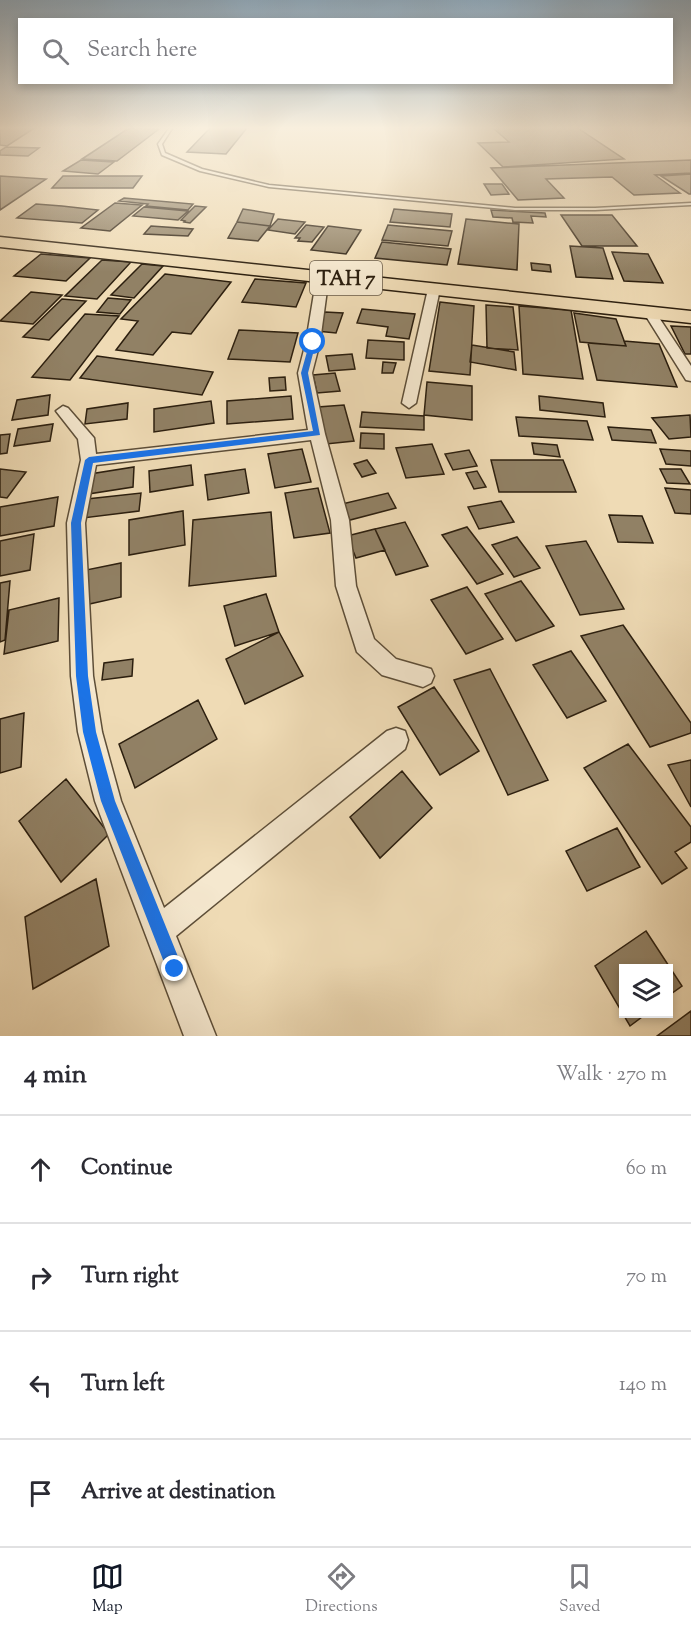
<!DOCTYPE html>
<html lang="en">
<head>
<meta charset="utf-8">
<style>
  body { margin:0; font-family:"Sorts Mill Goudy",serif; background:#f2f2f3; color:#2b2b33 }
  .controls { position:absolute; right:18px; bottom:18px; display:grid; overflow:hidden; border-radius:0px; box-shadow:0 3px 9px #0003 }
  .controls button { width:54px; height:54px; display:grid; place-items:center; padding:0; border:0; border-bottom:2px solid #e1e1e2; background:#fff; color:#2b2b33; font:30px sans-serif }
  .stop { position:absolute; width:18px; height:18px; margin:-14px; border:4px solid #1a73e8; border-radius:50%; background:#fff }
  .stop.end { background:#1a73e8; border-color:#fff; box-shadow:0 2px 6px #0008 }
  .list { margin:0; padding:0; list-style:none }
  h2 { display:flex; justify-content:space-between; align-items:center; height:78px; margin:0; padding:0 24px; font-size:26px }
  h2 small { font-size:20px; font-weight:400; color:#7c7c81 }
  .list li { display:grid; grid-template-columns:39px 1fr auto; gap:18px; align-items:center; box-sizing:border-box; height:108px; padding:0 24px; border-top:2px solid #e1e1e2 }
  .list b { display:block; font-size:22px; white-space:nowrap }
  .list em { font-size:20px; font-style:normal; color:#7c7c81 }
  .icon { flex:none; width:33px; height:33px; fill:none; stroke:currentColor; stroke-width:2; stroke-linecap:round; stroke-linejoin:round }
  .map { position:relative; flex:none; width:691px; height:1036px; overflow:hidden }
  .search { position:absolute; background:#fff; box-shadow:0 3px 9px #0003; left:18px; right:18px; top:18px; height:66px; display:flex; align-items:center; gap:15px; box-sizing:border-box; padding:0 21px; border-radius:0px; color:#7c7c81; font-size:22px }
  .sheet { height:510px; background:#fff }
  nav { display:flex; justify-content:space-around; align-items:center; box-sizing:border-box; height:84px; border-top:2px solid #e1e1e2; background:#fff; font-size:16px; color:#7c7c81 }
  nav a { display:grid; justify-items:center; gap:3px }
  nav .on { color:#111827 }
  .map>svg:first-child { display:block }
  .building { fill:#918165; stroke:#2c1f0f; stroke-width:1.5 }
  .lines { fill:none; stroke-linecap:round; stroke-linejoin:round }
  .service-casing { stroke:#5d4e38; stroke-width:3 }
  .minor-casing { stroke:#5d4e38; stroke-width:3 }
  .trunk-casing { stroke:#2c1f0f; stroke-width:3 }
  .service { fill:#f5e8cf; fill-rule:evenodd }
  .minor { fill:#f5e8cf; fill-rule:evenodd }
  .trunk { fill:#efdbb5; fill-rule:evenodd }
  .route { fill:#1a73e8 }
  .labels { text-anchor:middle; stroke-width:4.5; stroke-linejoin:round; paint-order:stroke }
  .shield { fill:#f5e8cf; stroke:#685b49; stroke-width:1.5 }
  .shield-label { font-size:20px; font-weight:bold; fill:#2c1f0f }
</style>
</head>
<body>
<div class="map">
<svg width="691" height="1036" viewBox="0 0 691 1036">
  <rect width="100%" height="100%" fill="#efdbb5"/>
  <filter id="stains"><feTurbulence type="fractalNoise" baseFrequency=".00333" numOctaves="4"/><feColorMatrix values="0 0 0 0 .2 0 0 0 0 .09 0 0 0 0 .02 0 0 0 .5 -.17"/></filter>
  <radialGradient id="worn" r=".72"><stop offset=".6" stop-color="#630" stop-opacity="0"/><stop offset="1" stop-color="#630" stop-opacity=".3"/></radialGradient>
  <path class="building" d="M0,127H36L7,146L0,145Z
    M211,127H231L247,128L226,154L187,152Z
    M492,127H576L624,159L503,167L478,143L509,142Z
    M129,128L159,129L117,161L82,159Z
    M6,147L39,148L28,156L0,155V151Z
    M81,160L114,162L98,174L63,171Z
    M691,160V173L655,175L680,193L634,195L612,177L546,179L564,198L518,200L491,168Z
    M691,174V194H689L661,176Z
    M0,176L46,179L0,210Z
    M63,176H142L133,188H52Z
    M484,184H502L509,194L491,195Z
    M124,198L193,204L188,210L146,206L148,204L119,201Z
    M115,203L142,205L110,231L81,228Z
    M36,204L62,206L98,210L82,223L17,218Z
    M195,206L206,207L190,223L184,222L185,221L181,220Z
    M144,207L188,211L178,220L133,216Z
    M243,209L274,214L270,226L237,222Z
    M394,209L452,214L450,227L390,222Z
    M491,210L545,213L546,217L531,216L533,223L513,222L512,218L493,217Z
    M561,215H612L637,246H582Z
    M278,219L305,222L295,234L268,230Z
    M466,219L519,224L517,270L458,264Z
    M237,222L270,226L258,241L228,238Z
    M306,225L324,227L312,242L298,241L300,238H295Z
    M388,225L452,231L448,246L382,240Z
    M151,226L193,229L188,236L144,234Z
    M328,226L361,230L346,254L311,250Z
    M382,242L451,249L447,265L375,258Z
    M570,246L603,248L613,279L576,277Z
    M612,252L648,254L663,283L624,281Z
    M41,254L90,258L66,281L14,276Z
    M102,260L131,262L97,299L65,296Z
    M531,263L550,265L551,272L532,270Z
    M142,264L163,266L134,298L111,295Z
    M165,274L231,282L191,334L172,332L153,355L116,350L138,321L121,319Z
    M255,279L306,283L296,307L242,302Z
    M31,292L62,295L33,324L0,321Z
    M108,298L131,300L120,314L97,312Z
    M62,299L86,301L49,340L23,337Z
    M440,302L474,306L470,375L429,371Z
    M486,305L513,307L518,350L487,348Z
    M519,306L571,310L583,379L523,374Z
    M362,309L415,314L409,339L386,336L388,327L357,323Z
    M325,312L343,313L336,333L317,331Z
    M574,313L616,319L626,346L580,342Z
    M85,314L119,316L70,380L32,377Z
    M671,326L691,327V354H685Z
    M239,330L298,333L290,362L228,359Z
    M368,340L404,342V360L366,358Z
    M624,341L659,344L677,387L597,380L588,343L626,346Z
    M472,345L514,352L516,370L470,362Z
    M352,354L355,369L329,371L326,356Z
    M97,356L213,372L202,395L80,378Z
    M383,362L396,363L393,373H382Z
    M335,373L340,391L317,393L313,375Z
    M285,377L286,390L270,391L269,378Z
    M427,382L472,386V420L424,415Z
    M50,395L48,415L12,420L17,400Z
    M291,396L293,419L227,424V401Z
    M539,396L603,403L605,417L540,410Z
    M211,401L214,423L154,432V409Z
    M128,403L127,419L85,424L87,409Z
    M344,405L354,441L326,444L318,407Z
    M362,412L424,416V430L360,427Z
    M690,415L691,437L669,439L652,418Z
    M516,417L587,421L593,440L519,436Z
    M53,424L50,441L14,446L18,429Z
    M608,427L651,430L656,443L612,440Z
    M361,433L384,434V449L360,448Z
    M10,434L7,453L0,454V435Z
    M532,443L557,445L560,457L534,454Z
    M432,444L444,474L406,478L396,448Z
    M302,449L311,482L275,488L268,454Z
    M660,449L691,451V466L666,464Z
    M469,450L477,466L453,470L445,454Z
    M367,460L376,473L362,477L354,464Z
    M491,460H563L576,492H499Z
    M191,465L193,485L150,492L149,471Z
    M134,467L133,487L88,494L90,474Z
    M0,469L26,472L7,498L0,497Z
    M245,469L249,493L208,500L205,475Z
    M660,469H681L690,484L667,483Z
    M477,471L486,487L474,489L466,473Z
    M318,488L330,533L294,538L285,493Z
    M665,488L691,490V514L675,513Z
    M141,493L139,511L83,518L87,499Z
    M388,493L396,508L350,520L342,504Z
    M58,497L54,526L0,536V507Z
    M501,501L514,522L479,529L468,507Z
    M183,511L185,545L129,555V520Z
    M271,512L276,576L189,586L193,520Z
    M609,515L642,516L653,543L618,542Z
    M405,522L428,566L396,575L375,529Z
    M467,527L503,574L477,584L442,535Z
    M375,529L385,550L356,558L347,536Z
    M34,534L30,570L0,576V541Z
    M517,537L540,568L514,577L492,545Z
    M586,541L624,609L580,615L546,546Z
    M121,563V597L85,605L86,570Z
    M10,581L5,640L0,642V583Z
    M521,581L554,626L516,641L485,594Z
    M467,587L503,639L466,654L431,600Z
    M266,594L279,632L235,646L224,606Z
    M59,598L58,641L4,654L9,610Z
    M623,625L691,723V733L650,747L581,636Z
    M279,632L303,676L245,704L226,659Z
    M571,651L606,701L567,718L533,665Z
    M133,659L132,676L102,680L104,663Z
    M490,669L548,780L508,795L454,680Z
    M434,687L479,751L440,775L398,707Z
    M198,700L217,739L135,788L119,744Z
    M24,713L21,767L0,773V719Z
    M628,744L691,827V842L675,852L687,868L662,884L584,768Z
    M691,760V807L668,765Z
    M402,771L432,808L380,858L350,817Z
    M66,779L109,834L61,882L19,821Z
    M617,828L640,867L587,891L566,851Z
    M96,879L109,946L33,989L25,917Z
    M646,931L682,986L668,996V969H624V1014H646L630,1026L595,966Z
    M691,1011V1036H657Z"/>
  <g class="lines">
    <defs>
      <path id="service" d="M170,127H173L162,144L165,153L202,169L269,185L515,208H595L691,203V205L595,210H515L269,187L200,171L162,155L158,144Z"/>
      <path id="minor" d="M323,272L329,275L320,342L312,373L325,434L349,520L356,586L374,639L396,659L431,669L434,676L431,683L423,687L382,675L357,652L336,586L331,520L311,440L96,465L85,523L93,676L102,732L121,801L164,908L387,731L396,728L405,731L408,740L405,749L176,936L216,1036H184L95,801L78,732L71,676L67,523L81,460L78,439L56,411L63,406L68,408L94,438L96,454L308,430L298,373L306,342L317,275Z
        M434,286L440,289L416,403L409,408L402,403L428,289Z
        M650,309L654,310L691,366V381L686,380L644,313Z"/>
      <path id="trunk" d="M0,237L691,311V323L0,247Z"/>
    </defs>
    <use href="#service" class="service-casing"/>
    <use href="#minor" class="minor-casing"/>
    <use href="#trunk" class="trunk-casing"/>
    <use href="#service" class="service"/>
    <use href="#minor" class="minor"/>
    <use href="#trunk" class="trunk"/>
  </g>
  <linearGradient id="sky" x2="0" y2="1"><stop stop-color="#90aabd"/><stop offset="0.47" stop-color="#f8efde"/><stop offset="1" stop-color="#f8efde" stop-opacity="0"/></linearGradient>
  <rect width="691" height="272" fill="url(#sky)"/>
  <path class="route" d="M310,341L316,342L308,373L320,435L93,463L81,523L88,676L96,732L115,801L183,969L181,975L175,977L169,975L101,801L83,732L76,676L71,523L85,460L89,457L313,431L301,373Z"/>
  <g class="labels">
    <rect class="shield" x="310" y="261" width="72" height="34" rx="4.5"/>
    <g class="shield-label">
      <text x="346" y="285">TAH 7</text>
    </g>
  </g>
  <rect width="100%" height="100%" filter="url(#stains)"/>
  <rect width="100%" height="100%" fill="url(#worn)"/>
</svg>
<div class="controls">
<button><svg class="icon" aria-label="layers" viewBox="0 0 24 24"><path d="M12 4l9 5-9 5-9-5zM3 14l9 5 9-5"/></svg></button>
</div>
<div class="stop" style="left:313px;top:342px"></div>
<div class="stop end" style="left:175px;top:969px"></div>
<div class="search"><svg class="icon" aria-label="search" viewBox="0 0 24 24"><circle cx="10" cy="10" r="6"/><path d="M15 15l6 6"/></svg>Search here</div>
</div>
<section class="sheet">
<h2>4 min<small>Walk · 270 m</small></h2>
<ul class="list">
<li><svg class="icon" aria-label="ahead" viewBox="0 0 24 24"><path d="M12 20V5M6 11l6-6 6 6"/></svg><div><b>Continue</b></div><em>60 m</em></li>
<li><svg class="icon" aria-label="right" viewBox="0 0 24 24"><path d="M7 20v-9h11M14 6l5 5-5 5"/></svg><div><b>Turn right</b></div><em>70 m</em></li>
<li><svg class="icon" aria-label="left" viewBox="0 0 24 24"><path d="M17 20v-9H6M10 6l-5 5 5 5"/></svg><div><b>Turn left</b></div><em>140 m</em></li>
<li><svg class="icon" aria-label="arrive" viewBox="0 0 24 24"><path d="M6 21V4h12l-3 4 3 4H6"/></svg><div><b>Arrive at destination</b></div></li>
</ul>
</section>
<nav>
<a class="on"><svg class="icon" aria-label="map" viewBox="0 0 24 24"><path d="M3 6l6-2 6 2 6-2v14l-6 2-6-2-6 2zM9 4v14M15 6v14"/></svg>Map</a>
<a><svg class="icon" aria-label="directions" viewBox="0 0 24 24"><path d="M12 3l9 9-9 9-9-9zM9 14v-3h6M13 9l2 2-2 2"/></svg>Directions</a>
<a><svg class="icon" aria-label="saved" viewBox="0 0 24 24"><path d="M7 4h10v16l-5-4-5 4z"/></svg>Saved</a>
</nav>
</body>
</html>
